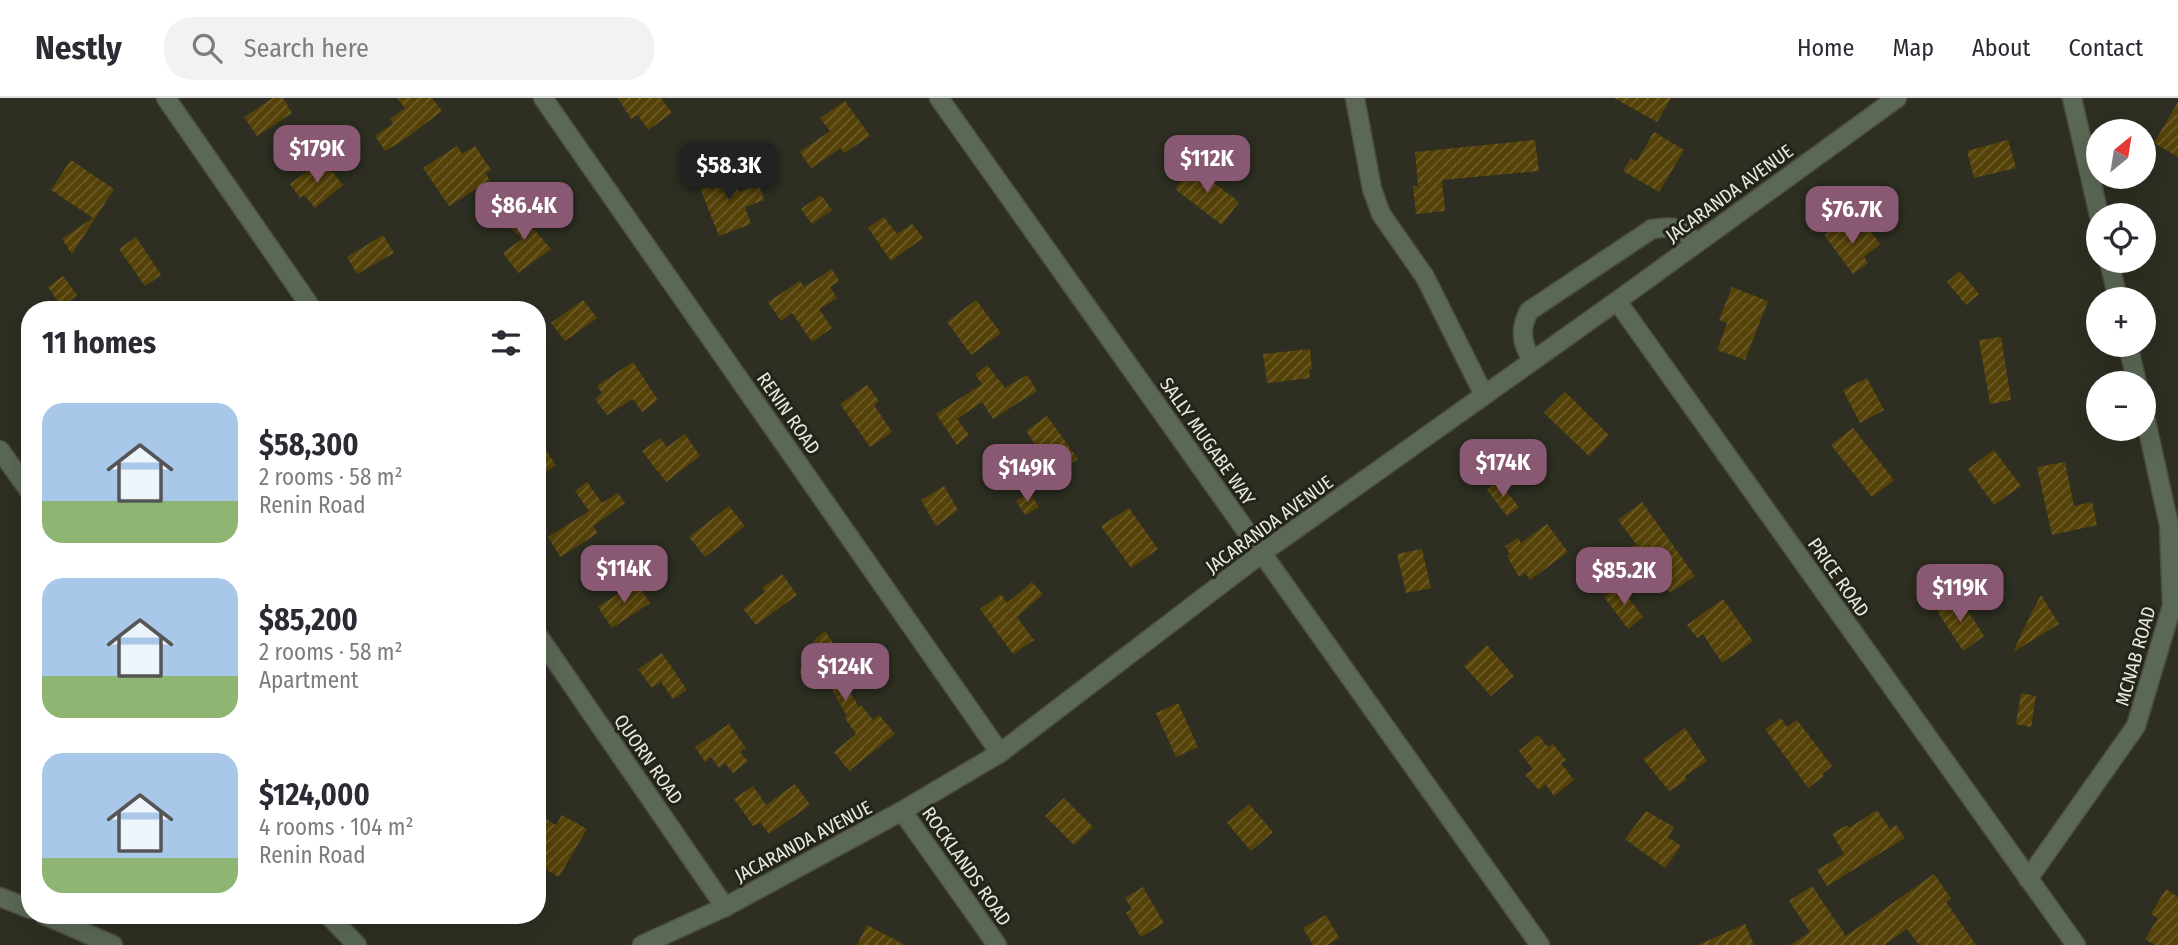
<!DOCTYPE html>
<meta charset="utf-8">
<style>
:root{--surface:#fff;--page:#f2f2f3;--text:#2b2b33;--muted:#7c7c81;--line:#e1e1e2;--accent:#895873}
body{margin:0;font-family:"Fira Sans Condensed",sans-serif;background:var(--page);color:var(--text);height:100vh;display:flex;flex-direction:column;font-size:26px;white-space:nowrap}
*{box-sizing:border-box;margin:0}
p{font-size:23px;color:var(--muted)}
.icon{flex:none;width:38px;height:38px;fill:none;stroke:currentColor;stroke-width:2;stroke-linecap:round;stroke-linejoin:round}
.map{position:relative;flex:1;overflow:hidden}
.details{position:absolute;left:21px;top:203px;width:525px;height:623px;display:flex;flex-direction:column;background:var(--surface);border-radius:28px;box-shadow:0 7px 28px #0002}
.details>*{flex:none}
.needle{width:46px;rotate:30deg}
.buttons{position:absolute;left:2086px;top:21px;display:grid;gap:14px}
.buttons a{display:grid;place-items:center;width:70px;height:70px;border-radius:50%;background:var(--surface);box-shadow:0 7px 28px #0002;font-size:35px}
.price{position:absolute;translate:-50% -60px;padding:0 16px;border-radius:14px;background:var(--accent);color:#fff;font-size:23px;line-height:46px;filter:drop-shadow(0 2px 4px #0008)}
.price::after{content:'';position:absolute;left:50%;top:42px;width:21px;height:16px;margin-left:-10px;background:inherit;clip-path:polygon(0 0,100% 0,50% 100%)}
.price.on{background:#222;color:#fff}
ul{padding:0;list-style:none}
li{display:flex;align-items:center;gap:21px;height:175px;padding:0 21px}
li span{display:grid;place-items:center;flex:none;width:196px;height:140px;border-radius:21px;color:#555}
li>.icon{margin-inline-start:auto}
span .icon{width:84px;height:84px;fill:#fffc;stroke-width:1}
li b{font-size:30px}
h2{display:flex;justify-content:space-between;align-items:center;height:84px;padding:0 21px;font-size:30px}
header{display:flex;align-items:center;gap:42px;box-sizing:border-box;height:98px;padding:0 35px;background:var(--surface);border-bottom:2px solid var(--line)}
header strong{font-size:33px}
nav{display:flex;gap:38px;margin-inline-start:auto;font-size:24px}
.search{width:490px;height:63px;background:var(--page);display:flex;align-items:center;gap:18px;box-sizing:border-box;padding:0 24px;border-radius:28px;color:var(--muted);font-size:26px}
.map>svg:first-child{display:block}
.building{fill:url(#building-hatch)}
.lines{fill:none;stroke-linecap:round;stroke-linejoin:round}
.minor-casing{stroke:#4c4d41;stroke-width:21}
.minor{stroke:#5b6855;stroke-width:18}
.labels{text-anchor:middle;stroke-width:6;stroke-linejoin:round;paint-order:stroke}
.street-label{font-size:19px;fill:#e8e9e1;stroke:#242519}
</style>
<header>
<strong>Nestly</strong>
<div class="search"><svg class="icon" aria-label="search" viewBox="0 0 24 24"><circle cx="10" cy="10" r="6"/><path d="M15 15l6 6"/></svg>Search here</div>
<nav><a>Home</a><a>Map</a><a>About</a><a>Contact</a></nav>
</header>
<div class="map">
<svg width="2178" height="847" viewBox="0 0 2178 847">
<defs>
<pattern id="building-hatch" width="6" height="6" patternUnits="userSpaceOnUse" patternTransform="scale(1.75)"><rect width="6" height="6" fill="#554208"/><path d="M-1 1l2-2M0 6l6-6M5 7l2-2" fill="none" stroke="#6d5d2c"/></pattern>
</defs>
<rect width="100%" height="100%" fill="#2e2f22"/>
<g class="building">
<path d="M 273,0 L 283,0 L 292,15 L 257,38 L 244,19 Z"/>
<path d="M 397,0 L 432,0 L 442,13 L 405,41 L 385,53 L 375,38 L 393,26 L 390,21 L 405,10 Z"/>
<path d="M 618,0 L 661,0 L 672,15 L 648,32 L 638,17 L 631,21 Z"/>
<path d="M 1614,0 L 1671,0 L 1657,24 Z"/>
<path d="M 845,3 L 870,38 L 844,55 L 841,50 L 811,70 L 800,54 L 830,33 L 820,20 Z"/>
<path d="M 2178,4 L 2178,59 L 2154,45 Z"/>
<path d="M 1654,34 L 1684,52 L 1659,94 L 1623,73 L 1631,60 L 1637,63 Z"/>
<path d="M 1535,42 L 1539,73 L 1442,82 L 1445,113 L 1416,116 L 1413,88 L 1418,88 L 1415,54 Z"/>
<path d="M 2008,42 L 2016,70 L 1974,80 L 1967,53 Z"/>
<path d="M 457,48 L 462,56 L 475,48 L 491,72 L 485,75 L 490,82 L 449,108 L 423,70 Z"/>
<path d="M 71,62 L 114,91 L 72,156 L 62,141 L 93,120 L 51,92 Z"/>
<path d="M 326,66 L 343,87 L 315,110 L 304,97 L 300,100 L 290,86 L 312,70 L 316,75 Z"/>
<path d="M 1192,68 L 1239,104 L 1222,127 L 1175,91 Z"/>
<path d="M 731,73 L 739,94 L 759,87 L 764,102 L 745,109 L 751,126 L 719,138 L 698,85 Z"/>
<path d="M 821,97 L 832,112 L 812,126 L 801,111 Z"/>
<path d="M 515,109 L 551,151 L 518,175 L 503,155 L 522,141 L 502,121 Z"/>
<path d="M 884,119 L 897,136 L 912,126 L 923,140 L 891,163 L 868,130 Z"/>
<path d="M 1841,124 L 1854,141 L 1868,130 L 1880,146 L 1864,159 L 1868,165 L 1853,176 L 1824,137 Z"/>
<path d="M 383,137 L 394,155 L 357,176 L 347,159 Z"/>
<path d="M 136,139 L 161,177 L 145,188 L 119,151 Z"/>
<path d="M 832,171 L 839,183 L 830,189 L 837,200 L 819,211 L 832,230 L 812,244 L 792,215 L 781,223 L 768,204 L 800,183 L 804,189 Z"/>
<path d="M 1960,173 L 1979,196 L 1966,207 L 1947,184 Z"/>
<path d="M 63,178 L 77,197 L 62,209 L 48,189 Z"/>
<path d="M 1732,189 L 1768,203 L 1745,262 L 1717,252 L 1727,225 L 1719,222 Z"/>
<path d="M 583,202 L 597,220 L 565,243 L 551,225 Z"/>
<path d="M 976,202 L 1001,235 L 971,257 L 947,224 Z"/>
<path d="M 2001,239 L 2011,302 L 1990,306 L 1979,242 Z"/>
<path d="M 1310,251 L 1312,271 L 1309,272 L 1310,280 L 1267,285 L 1263,256 Z"/>
<path d="M 633,264 L 658,302 L 642,314 L 633,301 L 607,317 L 595,301 L 602,295 L 597,288 Z"/>
<path d="M 987,267 L 1005,290 L 1027,277 L 1037,293 L 993,321 L 982,304 L 957,321 L 969,337 L 957,347 L 936,316 L 982,286 L 975,277 Z"/>
<path d="M 1867,280 L 1884,312 L 1860,325 L 1843,292 Z"/>
<path d="M 867,287 L 879,303 L 874,307 L 892,334 L 870,349 L 840,306 Z"/>
<path d="M 1565,294 L 1609,337 L 1589,358 L 1544,315 Z"/>
<path d="M 1047,318 L 1078,361 L 1056,376 L 1026,333 Z"/>
<path d="M 1853,330 L 1894,382 L 1872,399 L 1831,347 Z"/>
<path d="M 685,336 L 700,358 L 666,384 L 642,353 L 660,340 L 667,349 Z"/>
<path d="M 537,340 L 556,367 L 537,380 Z"/>
<path d="M 1994,352 L 2021,388 L 1994,407 L 1968,371 Z"/>
<path d="M 2065,364 L 2074,408 L 2092,404 L 2097,427 L 2052,437 L 2037,369 Z"/>
<path d="M 1498,383 L 1519,409 L 1507,418 L 1487,392 Z"/>
<path d="M 587,384 L 602,405 L 618,395 L 625,405 L 593,428 L 598,435 L 560,459 L 548,439 L 589,413 L 575,393 Z"/>
<path d="M 944,388 L 958,412 L 936,428 L 921,402 Z"/>
<path d="M 1029,394 L 1039,409 L 1025,417 L 1016,403 Z"/>
<path d="M 1642,404 L 1695,478 L 1670,495 L 1648,464 L 1639,471 L 1626,453 L 1636,446 L 1618,422 Z"/>
<path d="M 729,408 L 745,428 L 705,459 L 689,439 Z"/>
<path d="M 1129,410 L 1158,451 L 1131,470 L 1101,428 Z"/>
<path d="M 1547,426 L 1568,454 L 1530,482 L 1525,475 L 1519,479 L 1507,458 L 1510,456 L 1505,448 L 1518,440 L 1521,445 Z"/>
<path d="M 1422,451 L 1431,490 L 1406,495 L 1397,456 Z"/>
<path d="M 782,476 L 797,497 L 756,527 L 743,511 L 765,494 L 762,490 Z"/>
<path d="M 636,484 L 650,505 L 612,530 L 598,509 Z"/>
<path d="M 1032,484 L 1043,496 L 1017,519 L 1034,542 L 1013,556 L 980,511 L 1001,496 L 1007,505 Z"/>
<path d="M 1619,487 L 1643,519 L 1628,531 L 1604,499 Z"/>
<path d="M 2041,497 L 2059,526 L 2013,554 L 2032,514 Z"/>
<path d="M 1958,498 L 1984,538 L 1963,553 L 1937,513 Z"/>
<path d="M 1723,501 L 1753,543 L 1722,565 L 1703,536 L 1697,540 L 1687,527 Z"/>
<path d="M 825,533 L 848,567 L 838,573 L 859,609 L 862,608 L 873,622 L 879,617 L 895,636 L 849,673 L 834,654 L 856,636 L 845,620 L 847,618 L 826,581 L 811,591 L 799,573 L 812,564 L 807,555 L 817,548 L 813,543 Z"/>
<path d="M 1487,547 L 1514,578 L 1491,598 L 1464,568 Z"/>
<path d="M 662,555 L 687,592 L 673,601 L 661,584 L 652,590 L 638,571 Z"/>
<path d="M 2021,595 L 2036,598 L 2031,629 L 2016,626 Z"/>
<path d="M 1178,605 L 1198,649 L 1176,659 L 1156,615 Z"/>
<path d="M 1781,620 L 1787,629 L 1797,622 L 1832,668 L 1822,676 L 1824,678 L 1808,690 L 1765,631 Z"/>
<path d="M 729,626 L 746,650 L 740,654 L 748,663 L 733,675 L 725,665 L 719,670 L 711,659 L 705,664 L 695,649 Z"/>
<path d="M 1685,630 L 1707,663 L 1685,678 L 1687,682 L 1669,693 L 1643,661 Z"/>
<path d="M 1538,637 L 1548,649 L 1553,646 L 1566,662 L 1561,665 L 1574,682 L 1554,698 L 1545,686 L 1539,692 L 1525,677 L 1533,671 L 1519,653 Z"/>
<path d="M 795,686 L 810,707 L 769,736 L 760,724 L 753,728 L 734,701 L 753,688 L 766,707 Z"/>
<path d="M 1064,700 L 1093,729 L 1074,747 L 1045,718 Z"/>
<path d="M 1249,706 L 1273,734 L 1251,753 L 1227,725 Z"/>
<path d="M 1877,712 L 1890,731 L 1896,727 L 1905,740 L 1827,788 L 1817,772 L 1844,756 L 1832,736 L 1847,727 L 1849,730 Z"/>
<path d="M 1646,713 L 1674,729 L 1668,739 L 1681,748 L 1665,770 L 1625,741 Z"/>
<path d="M 537,716 L 556,727 L 562,717 L 587,731 L 559,779 L 537,766 Z"/>
<path d="M 1934,776 L 1951,800 L 1946,804 L 1976,847 L 1919,847 L 1907,831 L 1884,847 L 1790,847 L 1810,834 L 1789,803 L 1812,788 L 1846,838 Z"/>
<path d="M 1143,789 L 1164,825 L 1141,839 L 1126,815 L 1132,811 L 1125,800 Z"/>
<path d="M 2166,791 L 2178,799 L 2178,847 L 2155,847 L 2145,841 L 2158,820 L 2151,816 Z"/>
<path d="M 1326,817 L 1339,840 L 1328,847 L 1313,847 L 1303,830 Z"/>
<path d="M 1745,826 L 1754,847 L 1698,847 Z"/>
<path d="M 867,827 L 905,847 L 857,847 Z"/>
</g>
<g class="lines">
<g class="minor-casing">
<g id="minor">
<path d="M 166,0 L 313,212"/>
<path d="M 543,0 L 1000,655"/>
<path d="M 939,0 L 1540,847"/>
<path d="M 1355,0 L 1372,91 L 1381,116 L 1425,179 L 1484,297"/>
<path d="M 2072,0 L 2099,117"/>
<path d="M 2109,163 L 2118,201"/>
<path d="M 1617,203 L 2076,847"/>
<path d="M 2128,247 L 2137,285"/>
<path d="M 1532,263 C 1522,245 1519,232 1529,213 L 1652,131 C 1676,128 1679,128 1697,145"/>
<path d="M 0,352 L 30,394"/>
<path d="M 537,536 L 725,809"/>
<path d="M 902,713 L 997,847"/>
<path d="M 2028,781 L 2136,628 L 2172,508 L 2169,427 L 2144,314"/>
<path d="M 0,799 L 30,811"/>
<path d="M 44,817 L 113,847"/>
<path d="M 328,817 L 357,847"/>
<path d="M 642,847 L 725,809 L 902,713 L 1000,655 L 1262,455 L 1617,203 L 1897,0"/>
</g>
</g>
<use href="#minor" class="minor"/>
</g>
<g class="labels">
<g class="street-label">
<text transform="translate(1729 95) rotate(-36)" y="7">JACARANDA AVENUE</text>
<text transform="translate(789 315) rotate(55)" y="7">RENIN ROAD</text>
<text transform="translate(1208 343) rotate(55)" y="7">SALLY MUGABE WAY</text>
<text transform="translate(1269 426) rotate(-36)" y="7">JACARANDA AVENUE</text>
<text transform="translate(1839 479) rotate(55)" y="7">PRICE ROAD</text>
<text transform="translate(2135 558) rotate(-74)" y="7">MCNAB ROAD</text>
<text transform="translate(649 661) rotate(55)" y="7">QUORN ROAD</text>
<text transform="translate(803 743) rotate(-28)" y="7">JACARANDA AVENUE</text>
<text transform="translate(967 768) rotate(55)" y="7">ROCKLANDS ROAD</text>
</g>
</g>
</svg>
<div class="buttons">
<a><svg class="needle" viewBox="-14 -14 28 28"><path d="M0-13l5 13h-10z" fill="#e53935"/><path d="M0 13l5-13h-10z" fill="#7c7c81"/></svg></a>
<a><svg class="icon" aria-label="locate" viewBox="0 0 24 24"><circle cx="12" cy="12" r="6"/><path d="M12 2v4M12 18v4M2 12h4M18 12h4"/></svg></a>
<a>+</a>
<a>−</a>
</div>
<b class="price" style="left:317px;top:87px">$179K</b>
<b class="price" style="left:1207px;top:97px">$112K</b>
<b class="price on" style="left:729px;top:104px">$58.3K</b>
<b class="price" style="left:524px;top:144px">$86.4K</b>
<b class="price" style="left:1852px;top:148px">$76.7K</b>
<b class="price" style="left:1503px;top:401px">$174K</b>
<b class="price" style="left:1027px;top:406px">$149K</b>
<b class="price" style="left:624px;top:507px">$114K</b>
<b class="price" style="left:1624px;top:509px">$85.2K</b>
<b class="price" style="left:1960px;top:526px">$119K</b>
<b class="price" style="left:845px;top:605px">$124K</b>
<section class="details">
<h2>11 homes<svg class="icon" aria-label="filters" viewBox="0 0 24 24"><path d="M4 7h16M4 17h16"/><circle cx="9" cy="7" r="2"/><circle cx="15" cy="17" r="2"/></svg></h2>
<ul>
<li><span style="background:linear-gradient(#a9c7e8 70%,#8fb573 0)"><svg class="icon" aria-label="home" viewBox="0 0 24 24"><path d="M3 11l9-7 9 7M6 9v11h12V9"/></svg></span><div><b>$58,300</b><p>2 rooms · 58 m²</p><p>Renin Road</p></div></li>
<li><span style="background:linear-gradient(#a9c7e8 70%,#8fb573 0)"><svg class="icon" aria-label="home" viewBox="0 0 24 24"><path d="M3 11l9-7 9 7M6 9v11h12V9"/></svg></span><div><b>$85,200</b><p>2 rooms · 58 m²</p><p>Apartment</p></div></li>
<li><span style="background:linear-gradient(#a9c7e8 75%,#8fb573 0)"><svg class="icon" aria-label="home" viewBox="0 0 24 24"><path d="M3 11l9-7 9 7M6 9v11h12V9"/></svg></span><div><b>$124,000</b><p>4 rooms · 104 m²</p><p>Renin Road</p></div></li>
</ul>
</section>
</div>
